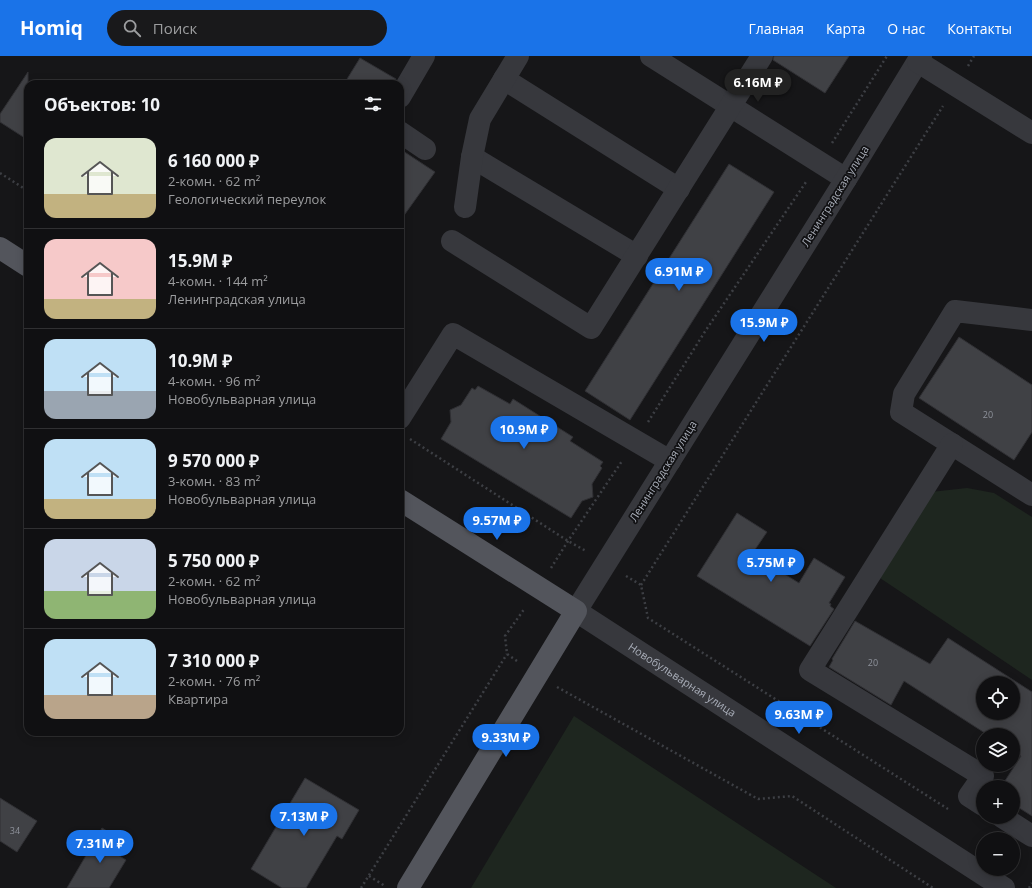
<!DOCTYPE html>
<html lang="ru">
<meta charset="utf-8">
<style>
:root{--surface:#101012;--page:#19191b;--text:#f1f3f6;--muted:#9c9d9f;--line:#303032;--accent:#1a73e8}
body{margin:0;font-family:"Open Sans",sans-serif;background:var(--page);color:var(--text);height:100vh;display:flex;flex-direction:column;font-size:15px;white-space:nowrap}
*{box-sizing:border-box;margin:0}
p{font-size:13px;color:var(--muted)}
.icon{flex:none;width:22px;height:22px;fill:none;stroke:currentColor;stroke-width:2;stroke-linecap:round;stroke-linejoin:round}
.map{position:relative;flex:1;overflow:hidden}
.details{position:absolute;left:24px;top:24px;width:380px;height:656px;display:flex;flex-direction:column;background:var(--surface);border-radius:12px;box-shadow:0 2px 10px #0003,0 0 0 1px var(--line)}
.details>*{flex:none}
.tools{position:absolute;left:976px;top:620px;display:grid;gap:8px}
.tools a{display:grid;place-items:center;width:44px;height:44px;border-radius:50%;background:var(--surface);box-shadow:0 2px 10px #0003,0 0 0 1px var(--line);font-size:20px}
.price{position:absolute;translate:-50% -34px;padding:0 9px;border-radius:14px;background:var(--accent);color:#fff;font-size:13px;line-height:26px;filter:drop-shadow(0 1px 2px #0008)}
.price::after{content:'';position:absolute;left:50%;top:24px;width:12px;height:9px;margin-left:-6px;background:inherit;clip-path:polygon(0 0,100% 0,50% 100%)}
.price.current{background:#222;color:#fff}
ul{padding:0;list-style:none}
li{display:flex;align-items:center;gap:12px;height:100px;padding:0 20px}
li+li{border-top:1px solid var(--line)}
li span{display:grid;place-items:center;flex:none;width:112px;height:80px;border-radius:12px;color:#555}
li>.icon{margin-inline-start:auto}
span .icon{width:48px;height:48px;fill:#fffc;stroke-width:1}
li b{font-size:17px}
h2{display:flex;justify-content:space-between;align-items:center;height:48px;padding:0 20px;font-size:17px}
header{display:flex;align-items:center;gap:24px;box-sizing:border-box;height:56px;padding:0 20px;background:var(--accent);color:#fff}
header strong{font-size:19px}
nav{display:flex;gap:22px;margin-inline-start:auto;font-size:14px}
.search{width:280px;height:36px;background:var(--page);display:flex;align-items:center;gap:10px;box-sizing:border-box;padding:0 14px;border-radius:22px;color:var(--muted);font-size:15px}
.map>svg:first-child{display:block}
.green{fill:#1e261f}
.building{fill:#404145;stroke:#303034;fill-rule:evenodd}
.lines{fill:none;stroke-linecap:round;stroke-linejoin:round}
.path{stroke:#3d3f44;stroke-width:2.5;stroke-dasharray:2 3;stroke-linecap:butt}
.minor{stroke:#37383d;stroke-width:22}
.major{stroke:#53555c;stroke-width:22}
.labels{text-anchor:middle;stroke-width:3.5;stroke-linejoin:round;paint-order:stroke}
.number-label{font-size:9px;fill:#8e929b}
.street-label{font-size:11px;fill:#a8adb8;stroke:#111113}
</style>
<header>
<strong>Homiq</strong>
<div class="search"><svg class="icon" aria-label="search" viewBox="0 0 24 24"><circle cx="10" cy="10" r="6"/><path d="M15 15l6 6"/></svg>Поиск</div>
<nav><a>Главная</a><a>Карта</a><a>О нас</a><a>Контакты</a></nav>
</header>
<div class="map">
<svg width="1032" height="832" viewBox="0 0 1032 832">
<rect width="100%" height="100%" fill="#161618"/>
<g class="green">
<path d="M 967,432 L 994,437 L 1032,461 L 1032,624 L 877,520 L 931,436 Z"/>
<path d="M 574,660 L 836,832 L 471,832 Z"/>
</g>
<g class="building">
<path d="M 774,0 L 849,0 L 825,37 L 773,4 Z"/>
<path d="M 360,2 L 396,23 L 393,28 L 344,28 Z"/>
<path d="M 28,16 L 28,84 L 0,66 L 0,58 Z"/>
<path d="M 400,93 L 435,116 L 400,165 Z"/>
<path d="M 729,108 L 774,136 L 630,364 L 585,335 Z"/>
<path d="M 959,281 L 1032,329 L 1032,376 L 1014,404 L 919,342 Z"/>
<path d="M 478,330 L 510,348 L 513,343 L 573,381 L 570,385 L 603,406 L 600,410 L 602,412 L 592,428 L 593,441 L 582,445 L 571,462 L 441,383 L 451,366 L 450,354 L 461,349 L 472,332 L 475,334 Z"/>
<path d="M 737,457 L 767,476 L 752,498 L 799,527 L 814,502 L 845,521 L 829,547 L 831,548 L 830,550 L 834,553 L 810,590 L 697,520 Z"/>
<path d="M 855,565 L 930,608 L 948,582 L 1032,636 L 1032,760 L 1013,748 L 1013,731 L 1001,731 L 1021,700 L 1013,695 L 1013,679 L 988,679 L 904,625 L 891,649 L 829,611 L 833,604 L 832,603 ZM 983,627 L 1013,627 L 1013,657 L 983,657 Z"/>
<path d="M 305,722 L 359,754 L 342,783 L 337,780 L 306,832 L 282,832 L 251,813 Z"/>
<path d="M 0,742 L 37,765 L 17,796 L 0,785 Z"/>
<path d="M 102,772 L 122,784 L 115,797 L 126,804 L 109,832 L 67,832 Z"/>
</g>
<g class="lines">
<g class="path">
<path d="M 968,10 L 974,0"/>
<path d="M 832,87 L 887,0"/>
<path d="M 0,117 L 28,135"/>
<path d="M 648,366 L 706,274 L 806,126"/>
<path d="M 410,383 L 568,485 L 586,495"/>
<path d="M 551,512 L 568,485 L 622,405"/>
<path d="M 626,520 L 641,529 L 648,562 L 948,753"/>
<path d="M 641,529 L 943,50"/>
<path d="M 517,605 L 507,598 L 505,580 L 525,552"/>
<path d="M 557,631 L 758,743 L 792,740 L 933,832"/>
<path d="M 369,820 L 385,830"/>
<path d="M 361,832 L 507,598"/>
<path d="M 1029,832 L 1032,827"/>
</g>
<g class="minor">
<path d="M 651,0 L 846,123"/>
<path id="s1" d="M 921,0 L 846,123 L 576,555 L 1004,832"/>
<path d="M 918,6 L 1032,77"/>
<path d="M 504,23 L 679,133"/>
<path d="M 400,41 L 424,0"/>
<path d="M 400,76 L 425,93"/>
<path d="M 472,101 L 637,200"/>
<path d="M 465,151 L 472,101 L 480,63 L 518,0"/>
<path d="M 452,185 L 591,272 L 762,0"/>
<path d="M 1032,264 L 955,255 L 904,338 L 901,356 L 1032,439"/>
<path d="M 400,362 L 453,278 L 670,405"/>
<path d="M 952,388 L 810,614 L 983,720 L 969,740 L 983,749"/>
<path d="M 1002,761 L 1032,780"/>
</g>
<g class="major">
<path d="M 0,192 L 28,210"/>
<path d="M 400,444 L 576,555 L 408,832"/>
</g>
</g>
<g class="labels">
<g class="number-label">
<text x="988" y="362">20</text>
<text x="873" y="610">20</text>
<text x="15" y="778">34</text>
</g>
<g class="street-label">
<text transform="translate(835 140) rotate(-58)" y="4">Ленинградская улица</text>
<text transform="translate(663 415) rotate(-58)" y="4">Ленинградская улица</text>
<text dy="4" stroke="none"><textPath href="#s1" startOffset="780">Новобульварная улица</textPath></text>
</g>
</g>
</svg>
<div class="tools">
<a><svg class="icon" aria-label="locate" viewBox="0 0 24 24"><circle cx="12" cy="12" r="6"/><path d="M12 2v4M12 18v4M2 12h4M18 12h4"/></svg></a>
<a><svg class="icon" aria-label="layers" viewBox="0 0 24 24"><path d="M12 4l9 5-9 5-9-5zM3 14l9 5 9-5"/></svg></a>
<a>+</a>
<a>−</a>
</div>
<b class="price current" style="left:758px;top:47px">6.16M ₽</b>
<b class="price" style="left:679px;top:236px">6.91M ₽</b>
<b class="price" style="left:764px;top:287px">15.9M ₽</b>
<b class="price" style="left:524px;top:394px">10.9M ₽</b>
<b class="price" style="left:497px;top:485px">9.57M ₽</b>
<b class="price" style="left:771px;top:527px">5.75M ₽</b>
<b class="price" style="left:799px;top:679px">9.63M ₽</b>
<b class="price" style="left:506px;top:702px">9.33M ₽</b>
<b class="price" style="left:304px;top:781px">7.13M ₽</b>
<b class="price" style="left:100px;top:808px">7.31M ₽</b>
<section class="details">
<h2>Объектов: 10<svg class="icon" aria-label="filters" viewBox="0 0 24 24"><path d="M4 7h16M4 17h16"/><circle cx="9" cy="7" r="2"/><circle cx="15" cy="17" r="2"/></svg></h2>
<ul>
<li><span style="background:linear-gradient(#dfe7d0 70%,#c2b280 0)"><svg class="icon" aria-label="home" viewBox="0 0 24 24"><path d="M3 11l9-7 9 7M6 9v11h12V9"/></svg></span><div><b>6 160 000 ₽</b><p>2-комн. · 62 m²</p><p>Геологический переулок</p></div></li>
<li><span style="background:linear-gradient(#f6c9c9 75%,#c2b280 0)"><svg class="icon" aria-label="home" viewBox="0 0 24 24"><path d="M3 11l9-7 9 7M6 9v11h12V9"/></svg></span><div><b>15.9M ₽</b><p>4-комн. · 144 m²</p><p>Ленинградская улица</p></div></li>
<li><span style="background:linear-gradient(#bfe0f5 65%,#9aa5b1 0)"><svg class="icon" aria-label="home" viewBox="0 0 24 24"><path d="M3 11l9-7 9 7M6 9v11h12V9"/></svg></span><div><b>10.9M ₽</b><p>4-комн. · 96 m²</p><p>Новобульварная улица</p></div></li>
<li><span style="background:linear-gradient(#bfe0f5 75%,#c2b280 0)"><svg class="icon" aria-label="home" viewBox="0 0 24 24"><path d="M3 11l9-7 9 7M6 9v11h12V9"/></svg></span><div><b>9 570 000 ₽</b><p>3-комн. · 83 m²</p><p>Новобульварная улица</p></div></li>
<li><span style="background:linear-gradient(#c9d6e8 65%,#8fb573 0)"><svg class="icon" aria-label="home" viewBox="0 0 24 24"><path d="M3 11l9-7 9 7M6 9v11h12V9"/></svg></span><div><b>5 750 000 ₽</b><p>2-комн. · 62 m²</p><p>Новобульварная улица</p></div></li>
<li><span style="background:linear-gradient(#bfe0f5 70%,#b9a48a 0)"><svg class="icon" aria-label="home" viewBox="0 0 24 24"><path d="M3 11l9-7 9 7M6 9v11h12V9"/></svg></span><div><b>7 310 000 ₽</b><p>2-комн. · 76 m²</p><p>Квартира</p></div></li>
</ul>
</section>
</div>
